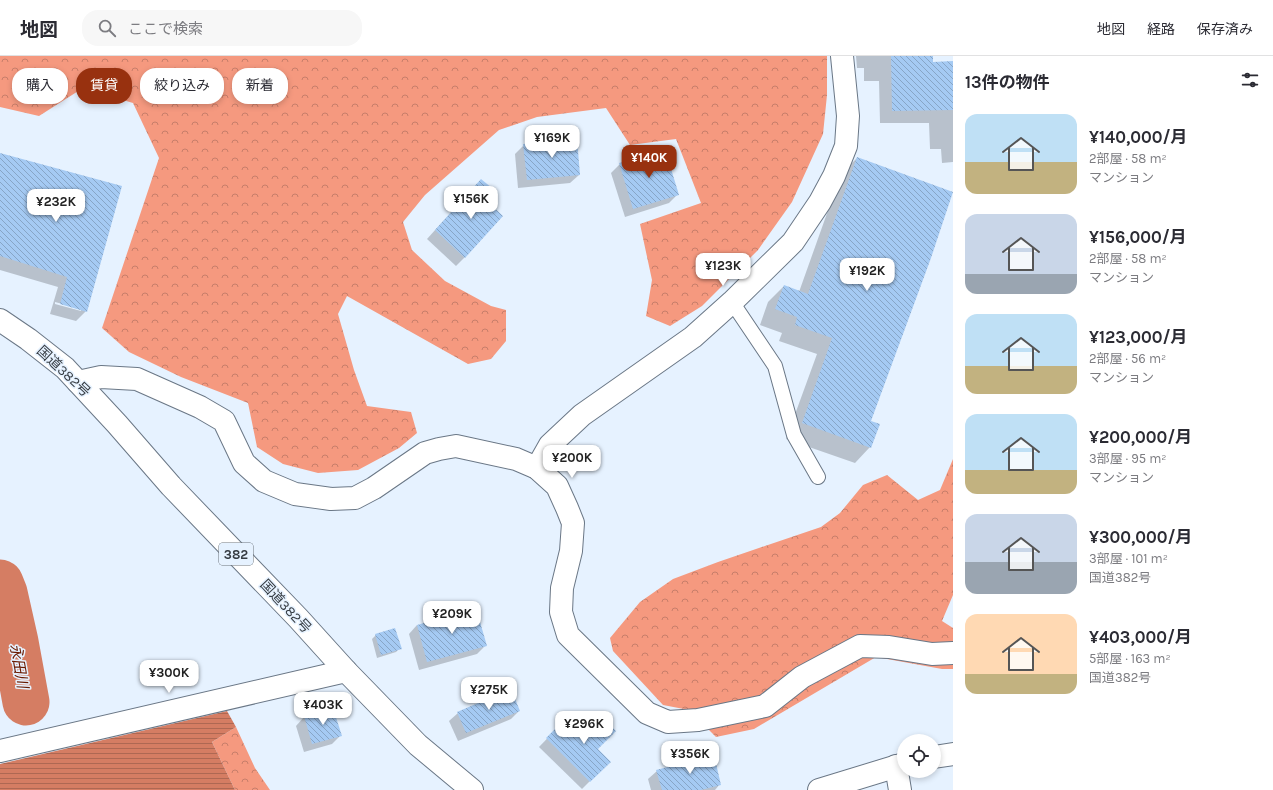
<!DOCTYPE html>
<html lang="ja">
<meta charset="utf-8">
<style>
:root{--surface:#fff;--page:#f7f7f7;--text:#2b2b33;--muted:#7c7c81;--line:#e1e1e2;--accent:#98310f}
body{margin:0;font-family:Karla,"Noto Sans JP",sans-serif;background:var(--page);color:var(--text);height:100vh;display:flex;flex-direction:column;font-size:15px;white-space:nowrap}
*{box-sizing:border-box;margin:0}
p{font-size:13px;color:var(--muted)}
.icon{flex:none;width:22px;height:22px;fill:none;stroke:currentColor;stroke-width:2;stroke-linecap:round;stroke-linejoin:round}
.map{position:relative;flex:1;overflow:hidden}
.side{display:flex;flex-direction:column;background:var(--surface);width:320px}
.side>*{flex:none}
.banner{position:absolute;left:12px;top:12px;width:380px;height:36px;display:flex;gap:8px}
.tools{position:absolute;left:897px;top:678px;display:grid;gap:8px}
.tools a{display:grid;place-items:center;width:44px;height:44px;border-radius:50%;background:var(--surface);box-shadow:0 2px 6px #0003;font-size:20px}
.price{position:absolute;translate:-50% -34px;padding:0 9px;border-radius:8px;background:#fff;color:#222;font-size:13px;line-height:26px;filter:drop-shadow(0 1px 2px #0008)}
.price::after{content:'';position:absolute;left:50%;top:24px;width:12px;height:9px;margin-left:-6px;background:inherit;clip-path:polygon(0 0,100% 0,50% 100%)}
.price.active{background:var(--accent);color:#fff}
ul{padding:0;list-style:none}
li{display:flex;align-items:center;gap:12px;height:100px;padding:0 12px}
li span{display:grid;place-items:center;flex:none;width:112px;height:80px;border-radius:12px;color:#555}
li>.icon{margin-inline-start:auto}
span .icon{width:48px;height:48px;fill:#fffc;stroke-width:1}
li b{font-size:17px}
h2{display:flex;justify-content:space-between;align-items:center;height:48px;padding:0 12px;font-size:17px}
.tag{padding:0 14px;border-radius:16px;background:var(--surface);box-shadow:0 2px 6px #0003;font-size:14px;line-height:36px}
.tag.active{background:var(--accent);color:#fff}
header{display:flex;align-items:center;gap:24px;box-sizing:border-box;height:56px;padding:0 20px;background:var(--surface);border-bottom:1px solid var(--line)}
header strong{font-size:19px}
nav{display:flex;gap:22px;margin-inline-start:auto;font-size:14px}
.search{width:280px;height:36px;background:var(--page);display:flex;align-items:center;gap:10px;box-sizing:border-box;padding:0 14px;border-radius:16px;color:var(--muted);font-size:15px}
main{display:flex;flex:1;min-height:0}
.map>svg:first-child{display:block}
.forest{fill:url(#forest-crowns)}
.water{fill:url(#water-rules)}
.shadow{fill:#0003;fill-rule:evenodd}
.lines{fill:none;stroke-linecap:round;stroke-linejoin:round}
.river{stroke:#d57d63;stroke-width:47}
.building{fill:url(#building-back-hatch)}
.service-casing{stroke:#6a7786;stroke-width:16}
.minor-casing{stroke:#6a7786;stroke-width:24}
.tertiary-casing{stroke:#6a7786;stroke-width:24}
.trunk-casing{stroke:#6a7786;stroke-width:24}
.service{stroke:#fff;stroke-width:14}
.minor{stroke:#fff;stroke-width:22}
.tertiary{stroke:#fff;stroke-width:22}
.trunk{stroke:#fff;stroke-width:22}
.labels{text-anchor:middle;stroke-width:3;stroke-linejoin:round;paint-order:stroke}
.shield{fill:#e6f2ff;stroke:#6b737b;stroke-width:1}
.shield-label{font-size:13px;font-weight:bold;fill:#363c43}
.street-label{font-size:14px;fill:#363c43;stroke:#e6f2ff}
.water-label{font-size:15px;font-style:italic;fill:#6a1a00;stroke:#e6f2ff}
</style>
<header>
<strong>地図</strong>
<div class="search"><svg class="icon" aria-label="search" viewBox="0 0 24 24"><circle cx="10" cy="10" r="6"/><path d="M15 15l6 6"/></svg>ここで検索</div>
<nav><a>地図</a><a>経路</a><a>保存済み</a></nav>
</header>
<main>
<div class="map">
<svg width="953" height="734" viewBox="0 0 953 734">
<defs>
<pattern id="forest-crowns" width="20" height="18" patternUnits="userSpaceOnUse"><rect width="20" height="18" fill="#f5997f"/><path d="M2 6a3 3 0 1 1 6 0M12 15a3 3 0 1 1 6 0" fill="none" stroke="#c77e6a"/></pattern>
<pattern id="water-rules" width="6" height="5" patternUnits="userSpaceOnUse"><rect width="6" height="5" fill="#d57d63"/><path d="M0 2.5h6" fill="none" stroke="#ae6853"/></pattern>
<pattern id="building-back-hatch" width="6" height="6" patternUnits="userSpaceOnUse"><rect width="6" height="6" fill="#a5caf3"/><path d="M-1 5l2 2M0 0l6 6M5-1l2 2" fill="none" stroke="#87a5c6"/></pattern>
</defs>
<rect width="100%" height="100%" fill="#e6f2ff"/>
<g class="forest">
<path d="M 0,0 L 827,0 L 827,39 L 823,78 L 792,146 L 758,194 L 702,250 L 670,270 L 646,260 L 652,224 L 640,168 L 701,147 L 676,83 L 630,89 L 606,52 L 537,61 L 499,74 L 425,139 L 403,166 L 412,194 L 445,225 L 491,250 L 506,254 L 506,285 L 491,303 L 468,308 L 347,240 L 338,258 L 354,314 L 367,350 L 411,356 L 417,377 L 399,392 L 358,414 L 318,417 L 283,408 L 257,391 L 248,347 L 181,321 L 129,296 L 102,272 L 159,102 L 133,47 L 83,32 L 39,60 L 0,51 Z"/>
<path d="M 953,403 L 953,539 L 942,565 L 953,572 L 953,613 L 942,613 L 876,601 L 754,673 L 716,681 L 689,654 L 663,649 L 613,595 L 610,582 L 640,546 L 673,523 L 718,506 L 821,471 L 840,457 L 863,429 L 887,419 L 918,444 L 940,434 Z"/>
<path d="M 236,671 L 255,712 L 270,734 L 235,734 L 212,686 Z"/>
</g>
<path class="water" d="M 227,655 L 236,671 L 212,686 L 235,734 L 0,734 L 0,708 Z"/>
<g class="shadow">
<path d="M 856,0 L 932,0 L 932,7 L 953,6 L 953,106 L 942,107 L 941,93 L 930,93 L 929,67 L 880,67 L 879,25 L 864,25 L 864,12 L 857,12 Z"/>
<path d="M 524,89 L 579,119 L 570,127 L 518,132 L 515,98 Z"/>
<path d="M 0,98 L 86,255 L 76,265 L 50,258 L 58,231 L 0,214 ZM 55,246 L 81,253 L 81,255 L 55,248 Z"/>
<path d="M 857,102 L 870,391 L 855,407 L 786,383 L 817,298 L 779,285 L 782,277 L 760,269 L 768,246 L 784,230 L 799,236 L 841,118 Z"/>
<path d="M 620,108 L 678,138 L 669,147 L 625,161 L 611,117 Z"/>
<path d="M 473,132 L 487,148 L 465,201 L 456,210 L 427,183 Z"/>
<path d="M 417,569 L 486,589 L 477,598 L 419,614 L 409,578 Z"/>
<path d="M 376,579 L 400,592 L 396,596 L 377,602 L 372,583 Z"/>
<path d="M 519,655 L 511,663 L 458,685 L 449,665 L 458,657 Z"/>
<path d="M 304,661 L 340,680 L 332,688 L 304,696 L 296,670 Z"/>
<path d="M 566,663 L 609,706 L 582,733 L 539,691 Z"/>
<path d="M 657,715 L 720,728 L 715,734 L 651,734 L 648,723 Z"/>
</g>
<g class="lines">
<path class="river" d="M 0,527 L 4,537 L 15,586 L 26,646"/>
</g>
<g class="building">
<path d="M 891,0 L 933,0 L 933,6 L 953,5 L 953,54 L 892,55 Z"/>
<path d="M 577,83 L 580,119 L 527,124 L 523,88 Z"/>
<path d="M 665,93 L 679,139 L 633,153 L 619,107 Z"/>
<path d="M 0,97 L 122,130 L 87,256 L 60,248 L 67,221 L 0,200 Z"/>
<path d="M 857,101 L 953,136 L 931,202 L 871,365 L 880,368 L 871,392 L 802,367 L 832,282 L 795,269 L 797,261 L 775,253 L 784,229 L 808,238 Z"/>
<path d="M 481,123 L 498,137 L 489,147 L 503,160 L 465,202 L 435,174 Z"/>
<path d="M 476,552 L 487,590 L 427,606 L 417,569 Z"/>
<path d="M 395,572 L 402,593 L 381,599 L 375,578 Z"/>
<path d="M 511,633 L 520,655 L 466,677 L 457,656 Z"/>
<path d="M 333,652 L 342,680 L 312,688 L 304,660 Z"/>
<path d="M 597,656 L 616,675 L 598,693 L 611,706 L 590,726 L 546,682 L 566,662 L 579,674 Z"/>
<path d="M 714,699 L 721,729 L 701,734 L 662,734 L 656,714 Z"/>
</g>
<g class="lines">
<g class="service-casing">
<path id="service" d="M 732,246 L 775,310 L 794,379 L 818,421"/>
</g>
<g class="minor-casing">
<g id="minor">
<path d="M 78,326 L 101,321 L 137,323 L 200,351 L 224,365 L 244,407 L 264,425 L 295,438 L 331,443 L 355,442 L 374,432 L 425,397 L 439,393 L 456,390 L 516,403 L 537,412 L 557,430 L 567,452 L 573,467 L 571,495 L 562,532 L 561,556 L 568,579 L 647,657 L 668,666 L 698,664 L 765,650 L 802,621 L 860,590 L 889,591 L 932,598 L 953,597"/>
<path d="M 537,412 L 550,389 L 582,359 L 693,281 L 732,246 L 793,186 L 820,146 L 834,120 L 846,90 L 848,60 L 842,0"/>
<path d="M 0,695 L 346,615"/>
</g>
</g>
<g class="tertiary-casing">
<path id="tertiary" d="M 896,710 L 900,734"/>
</g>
<g class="trunk-casing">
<g id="trunk">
<path d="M 0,264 L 28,283 L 65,312 L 117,368 L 171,430 L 298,562 L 346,615 L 418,689 L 472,734"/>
<path d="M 934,701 L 953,698"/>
<path d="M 819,734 L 904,708"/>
</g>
</g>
<use href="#service" class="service"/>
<use href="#minor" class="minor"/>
<use href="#tertiary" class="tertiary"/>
<use href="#trunk" class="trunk"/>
</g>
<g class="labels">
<rect class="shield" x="219" y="487" width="34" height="22" rx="3"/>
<g class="shield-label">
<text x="236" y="503">382</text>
</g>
<g class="street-label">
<text transform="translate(64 315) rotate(43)" y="5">国道382号</text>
<text transform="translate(286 550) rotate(47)" y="5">国道382号</text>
</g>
<g class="water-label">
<text transform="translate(19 610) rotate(80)" y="5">永田川</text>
</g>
</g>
</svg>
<div class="tools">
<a><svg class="icon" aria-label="locate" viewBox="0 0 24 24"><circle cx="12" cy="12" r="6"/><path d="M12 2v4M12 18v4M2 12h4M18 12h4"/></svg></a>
</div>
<b class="price" style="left:552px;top:103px">¥169K</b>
<b class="price active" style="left:649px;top:123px">¥140K</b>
<b class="price" style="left:471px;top:164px">¥156K</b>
<b class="price" style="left:56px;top:167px">¥232K</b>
<b class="price" style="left:723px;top:231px">¥123K</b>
<b class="price" style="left:867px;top:236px">¥192K</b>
<b class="price" style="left:572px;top:423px">¥200K</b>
<b class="price" style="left:452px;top:579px">¥209K</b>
<b class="price" style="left:169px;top:638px">¥300K</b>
<b class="price" style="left:489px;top:655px">¥275K</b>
<b class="price" style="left:323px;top:670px">¥403K</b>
<b class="price" style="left:584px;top:689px">¥296K</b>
<b class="price" style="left:690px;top:719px">¥356K</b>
<div class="banner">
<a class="tag">購入</a>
<a class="tag active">賃貸</a>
<a class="tag">絞り込み</a>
<a class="tag">新着</a>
</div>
</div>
<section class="side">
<h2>13件の物件<svg class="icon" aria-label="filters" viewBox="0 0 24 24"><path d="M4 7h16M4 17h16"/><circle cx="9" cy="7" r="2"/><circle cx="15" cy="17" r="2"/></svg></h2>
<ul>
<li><span style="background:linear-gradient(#bfe0f5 60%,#c2b280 0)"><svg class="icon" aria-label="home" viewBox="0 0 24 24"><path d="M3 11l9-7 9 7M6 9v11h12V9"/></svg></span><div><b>¥140,000/月</b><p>2部屋 · 58 m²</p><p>マンション</p></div></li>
<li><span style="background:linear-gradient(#c9d6e8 75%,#9aa5b1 0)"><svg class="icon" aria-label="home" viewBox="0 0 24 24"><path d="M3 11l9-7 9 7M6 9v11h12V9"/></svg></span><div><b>¥156,000/月</b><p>2部屋 · 58 m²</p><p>マンション</p></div></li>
<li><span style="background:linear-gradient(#bfe0f5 65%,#c2b280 0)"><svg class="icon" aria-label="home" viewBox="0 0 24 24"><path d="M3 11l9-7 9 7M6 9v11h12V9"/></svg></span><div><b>¥123,000/月</b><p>2部屋 · 56 m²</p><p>マンション</p></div></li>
<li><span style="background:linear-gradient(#bfe0f5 70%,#c2b280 0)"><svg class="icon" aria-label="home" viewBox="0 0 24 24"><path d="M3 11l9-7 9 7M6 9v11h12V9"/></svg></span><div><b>¥200,000/月</b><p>3部屋 · 95 m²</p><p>マンション</p></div></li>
<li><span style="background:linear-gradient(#c9d6e8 60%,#9aa5b1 0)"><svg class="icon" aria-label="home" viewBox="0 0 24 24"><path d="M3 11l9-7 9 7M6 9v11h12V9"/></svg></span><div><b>¥300,000/月</b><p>3部屋 · 101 m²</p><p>国道382号</p></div></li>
<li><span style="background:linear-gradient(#ffd9b3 75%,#c2b280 0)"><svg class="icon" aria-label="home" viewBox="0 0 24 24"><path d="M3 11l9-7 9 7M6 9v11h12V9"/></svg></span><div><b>¥403,000/月</b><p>5部屋 · 163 m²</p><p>国道382号</p></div></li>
</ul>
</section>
</main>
